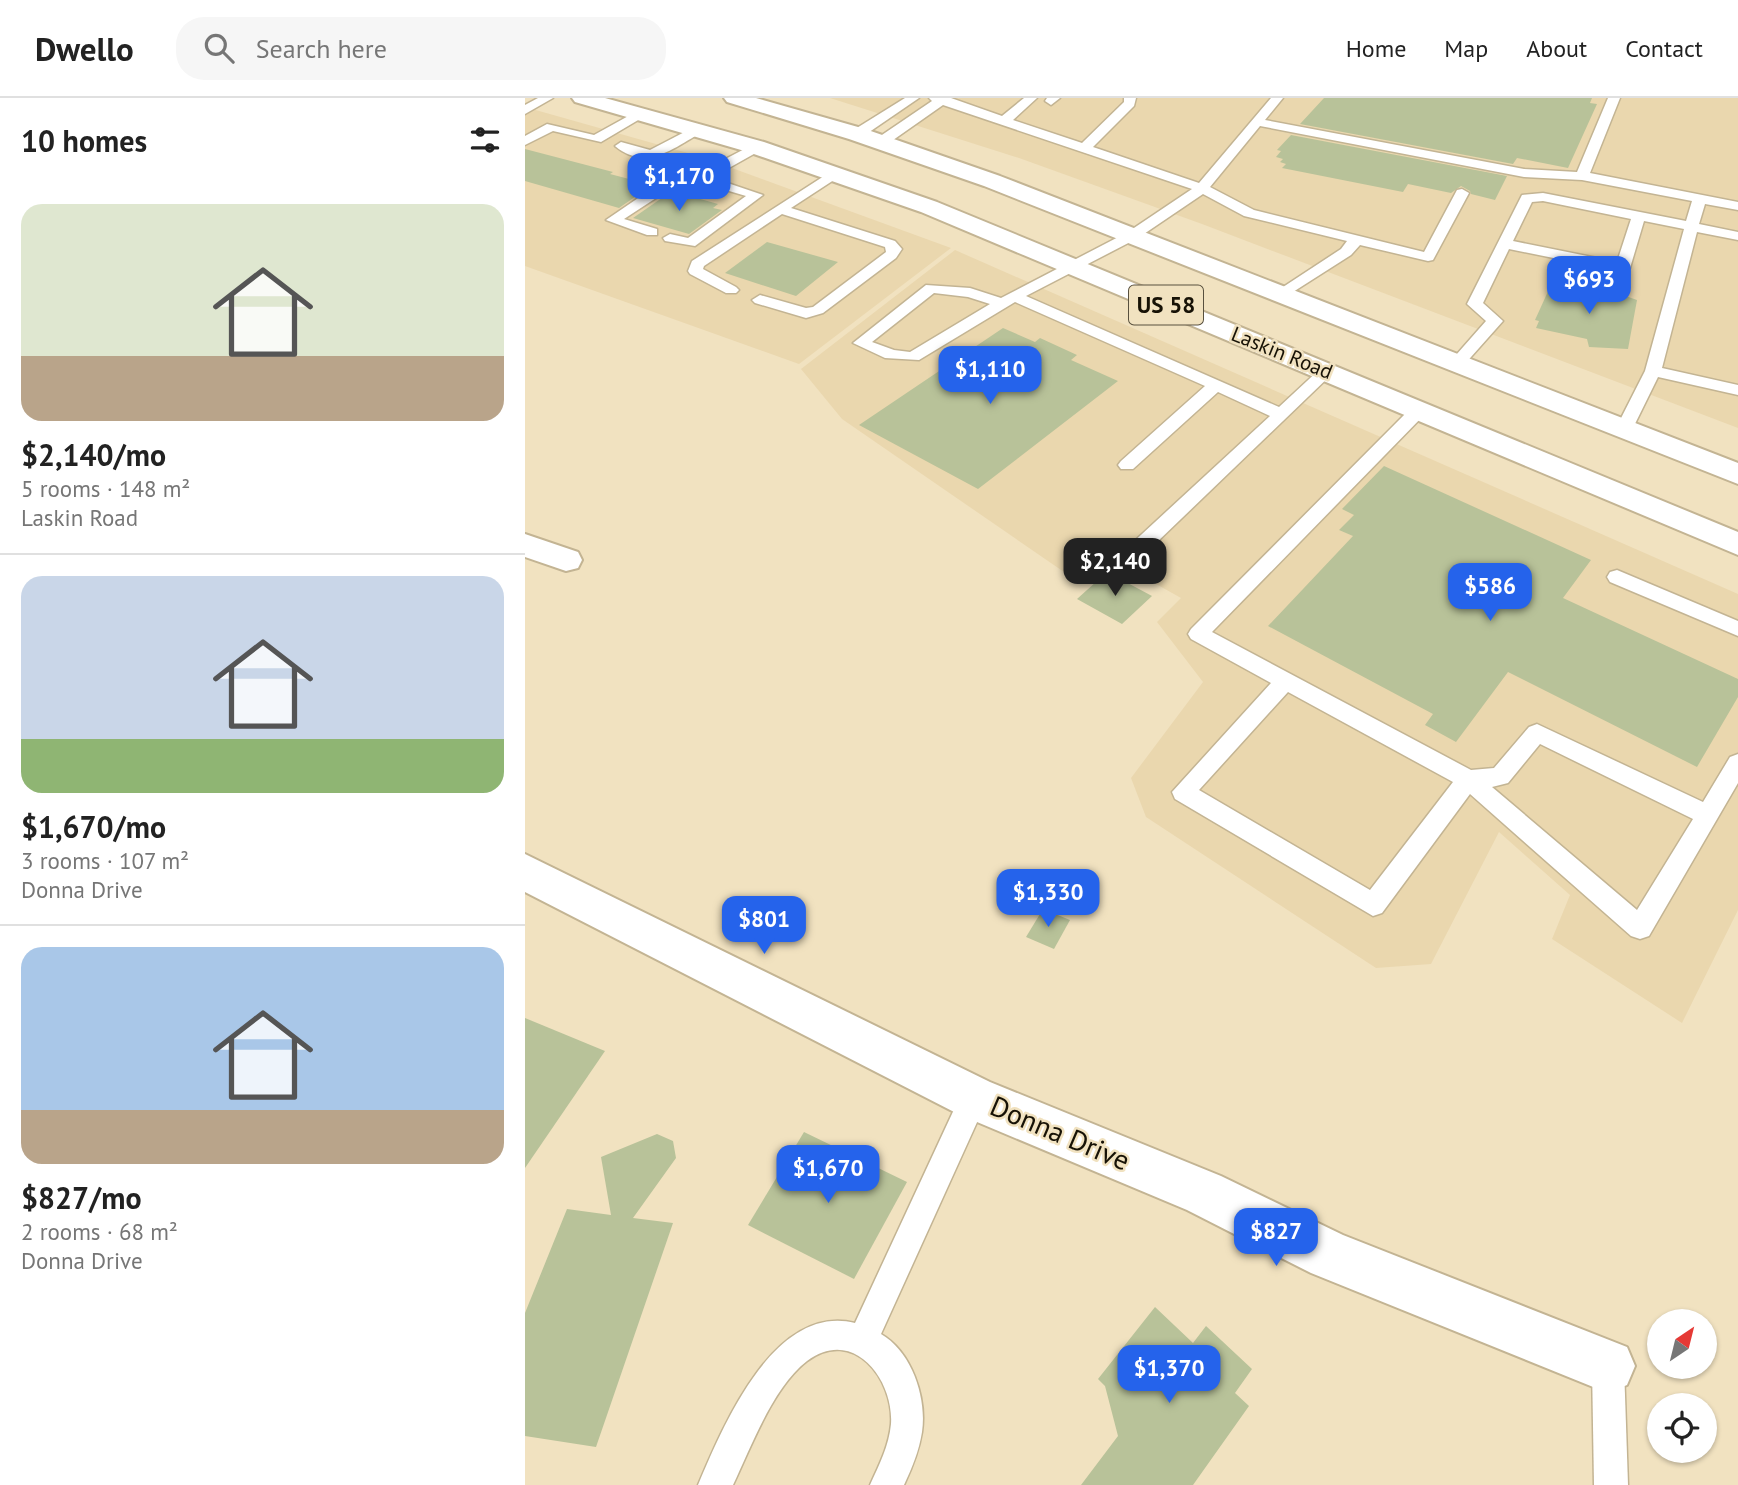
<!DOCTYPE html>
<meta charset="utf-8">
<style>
:root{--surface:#fff;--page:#f6f6f6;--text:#222;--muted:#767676;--line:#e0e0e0;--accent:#2563eb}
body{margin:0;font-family:"PT Sans",sans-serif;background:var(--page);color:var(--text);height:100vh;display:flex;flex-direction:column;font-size:26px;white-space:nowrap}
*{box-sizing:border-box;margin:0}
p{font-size:23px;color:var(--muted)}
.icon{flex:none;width:38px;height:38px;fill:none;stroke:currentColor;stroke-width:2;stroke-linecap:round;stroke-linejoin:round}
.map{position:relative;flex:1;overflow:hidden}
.side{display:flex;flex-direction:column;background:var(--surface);width:525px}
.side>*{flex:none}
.needle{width:46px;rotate:35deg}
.controls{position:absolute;left:1122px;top:1211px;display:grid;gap:14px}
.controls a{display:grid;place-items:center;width:70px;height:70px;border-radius:50%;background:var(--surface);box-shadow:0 2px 5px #0004;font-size:35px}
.price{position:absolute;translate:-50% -60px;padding:0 16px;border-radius:14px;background:var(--accent);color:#fff;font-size:23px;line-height:46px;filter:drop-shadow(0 2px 4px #0008)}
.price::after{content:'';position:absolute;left:50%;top:42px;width:21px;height:16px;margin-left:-10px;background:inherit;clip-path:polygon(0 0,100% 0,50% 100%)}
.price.selected{background:#222;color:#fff}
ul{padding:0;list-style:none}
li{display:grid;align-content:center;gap:14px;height:371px;padding:0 21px}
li+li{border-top:2px solid var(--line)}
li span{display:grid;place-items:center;height:217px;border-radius:21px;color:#555}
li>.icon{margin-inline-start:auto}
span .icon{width:126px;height:126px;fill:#fffc;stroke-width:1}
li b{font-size:30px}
h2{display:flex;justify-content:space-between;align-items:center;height:84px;padding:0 21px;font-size:30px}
header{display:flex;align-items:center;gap:42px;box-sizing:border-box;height:98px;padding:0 35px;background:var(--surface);border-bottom:2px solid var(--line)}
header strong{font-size:33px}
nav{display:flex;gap:38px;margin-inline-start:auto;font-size:24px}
.search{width:490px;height:63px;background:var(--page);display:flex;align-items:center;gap:18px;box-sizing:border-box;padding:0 24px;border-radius:28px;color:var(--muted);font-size:26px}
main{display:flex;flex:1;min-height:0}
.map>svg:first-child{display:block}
.built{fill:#ead7ae}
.building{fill:#b8c299}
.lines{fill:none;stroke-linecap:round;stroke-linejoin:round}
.lane-casing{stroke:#c3b493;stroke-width:3}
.street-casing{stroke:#c3b493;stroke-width:4}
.primary-casing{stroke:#c3b493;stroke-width:4}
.lane{fill:#fff;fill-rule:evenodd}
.street{fill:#fff;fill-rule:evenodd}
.primary{fill:#fff;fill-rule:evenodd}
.labels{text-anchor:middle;stroke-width:5;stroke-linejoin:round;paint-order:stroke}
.far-street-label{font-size:21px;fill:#171206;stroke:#f1e2c0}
.shield{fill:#f1e2c0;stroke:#58503e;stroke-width:2}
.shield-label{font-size:23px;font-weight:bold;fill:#171206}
.near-street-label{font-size:28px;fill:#171206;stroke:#f1e2c0}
</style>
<header>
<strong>Dwello</strong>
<div class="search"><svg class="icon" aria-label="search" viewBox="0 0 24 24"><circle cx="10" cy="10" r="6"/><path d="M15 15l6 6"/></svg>Search here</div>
<nav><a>Home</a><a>Map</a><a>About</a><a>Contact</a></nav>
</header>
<main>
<section class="side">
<h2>10 homes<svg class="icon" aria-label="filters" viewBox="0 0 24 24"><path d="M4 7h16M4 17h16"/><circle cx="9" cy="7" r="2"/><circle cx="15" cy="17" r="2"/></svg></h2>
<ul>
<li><span style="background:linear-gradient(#dfe7d0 70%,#b9a48a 0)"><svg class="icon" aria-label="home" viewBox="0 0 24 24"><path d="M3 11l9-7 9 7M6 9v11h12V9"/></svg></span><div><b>$2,140/mo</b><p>5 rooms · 148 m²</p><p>Laskin Road</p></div></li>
<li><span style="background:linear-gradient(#c9d6e8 75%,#8fb573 0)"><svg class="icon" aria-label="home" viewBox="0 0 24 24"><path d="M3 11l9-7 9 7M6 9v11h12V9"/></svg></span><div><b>$1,670/mo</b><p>3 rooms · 107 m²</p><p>Donna Drive</p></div></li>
<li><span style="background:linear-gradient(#a9c7e8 75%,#b9a48a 0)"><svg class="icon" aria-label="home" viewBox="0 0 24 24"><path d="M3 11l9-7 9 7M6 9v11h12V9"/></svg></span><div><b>$827/mo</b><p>2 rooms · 68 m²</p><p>Donna Drive</p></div></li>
</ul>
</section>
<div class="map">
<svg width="1213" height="1387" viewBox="0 0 1213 1387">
<rect width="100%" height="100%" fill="#f1e2c0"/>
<g class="built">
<path d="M 305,0 L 1213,0 L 1213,330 L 677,126 L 494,60 Z"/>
<path d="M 0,9 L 177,59 L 426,150 L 274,266 L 0,168 Z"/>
<path d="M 430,152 L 1213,496 L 1213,812 L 1157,925 L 1027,841 L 1045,797 L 974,734 L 906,866 L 851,870 L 621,719 L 606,680 L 678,584 L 632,524 L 656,500 L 581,458 L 555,485 L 317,321 L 276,271 Z"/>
</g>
<g class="building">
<path d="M 799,0 L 1067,0 L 1065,5 L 1072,6 L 1043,70 L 992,60 L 988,66 L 775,26 Z"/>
<path d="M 766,37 L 982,78 L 970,102 L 946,96 L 945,93 L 936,88 L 926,95 L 883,86 L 878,94 L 757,70 L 761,66 L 755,64 L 758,61 L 751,59 L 756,53 L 752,52 Z"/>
<path d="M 0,51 L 88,74 L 85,76 L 127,87 L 94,110 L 0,83 Z"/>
<path d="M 147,93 L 193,106 L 188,110 L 197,112 L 164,136 L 108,120 Z"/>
<path d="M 242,144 L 313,164 L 271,198 L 200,175 Z"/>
<path d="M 1044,188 L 1074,195 L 1078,190 L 1112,202 L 1103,251 L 1064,249 L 1062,241 L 1011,230 L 1014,223 L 1010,222 L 1025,189 L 1041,193 Z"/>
<path d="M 478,230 L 510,244 L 515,240 L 552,257 L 546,262 L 593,283 L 453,391 L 334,327 Z"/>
<path d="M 859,368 L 1066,462 L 1038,500 L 1213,581 L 1213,599 L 1172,669 L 983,574 L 931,644 L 900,627 L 908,616 L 743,528 L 828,438 L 814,432 L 829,417 L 817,411 Z"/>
<path d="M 582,474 L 627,498 L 597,526 L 552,501 Z"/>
<path d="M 518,811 L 545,822 L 529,851 L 501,839 Z"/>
<path d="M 0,920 L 80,953 L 0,1070 Z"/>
<path d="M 279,1034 L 382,1084 L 329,1181 L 223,1127 Z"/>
<path d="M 132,1036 L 148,1043 L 151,1060 L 108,1120 L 148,1125 L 71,1349 L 0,1338 L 0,1215 L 42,1111 L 86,1117 L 76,1059 Z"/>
<path d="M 630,1209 L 668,1245 L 681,1228 L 727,1271 L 710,1295 L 724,1308 L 668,1387 L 556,1387 L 593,1338 L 580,1288 L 573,1281 Z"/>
</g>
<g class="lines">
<g class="lane-casing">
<g id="lane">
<path d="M 13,0 L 28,0 L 0,16 L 0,7 Z"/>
<path d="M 380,0 L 394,0 L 337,39 L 327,39 L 327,33 Z"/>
<path d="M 404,0 L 426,0 L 477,18 L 499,0 L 512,0 L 488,22 L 557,45 L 599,4 L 599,0 L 611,0 L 609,8 L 568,49 L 674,85 L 746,0 L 758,0 L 740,22 L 999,71 L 1052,74 L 1083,0 L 1095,0 L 1065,75 L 1213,104 L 1213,112 L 1180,106 L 1174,126 L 1213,134 L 1213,142 L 1172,134 L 1137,270 L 1213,287 L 1213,297 L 1133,279 L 1105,336 L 1093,336 L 1090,332 L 1120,273 L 1159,131 L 1119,123 L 1105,170 L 1098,174 L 984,151 L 958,205 L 978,223 L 938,268 L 926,268 L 924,265 L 961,223 L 942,206 L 997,97 L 1018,95 L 1161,123 L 1167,103 L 1057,82 L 999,79 L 735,28 L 685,89 L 729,112 L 899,154 L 932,92 L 937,91 L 944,95 L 908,162 L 903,163 L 835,147 L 826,157 L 757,201 L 749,196 L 752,193 L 816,151 L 822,143 L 719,118 L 678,96 L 613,140 L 501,198 L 754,309 L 796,270 L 808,270 L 810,273 L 605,470 L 591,470 L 588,465 L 591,460 L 745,318 L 693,294 L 608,371 L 596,371 L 593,367 L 596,363 L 680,288 L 490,204 L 394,262 L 360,260 L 328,245 L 401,187 L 445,190 L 476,200 L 603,134 L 667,91 L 418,7 L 361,47 L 351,47 L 351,41 L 407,3 ZM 1018,103 L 1106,121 L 1092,164 L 988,143 L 1007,104 ZM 409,195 L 443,199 L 465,206 L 385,254 L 369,252 L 347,244 Z"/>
<path d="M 522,0 L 535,0 L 526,7 L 520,3 Z"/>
<path d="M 116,11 L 120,12 L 120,18 L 76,44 L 28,33 L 0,47 L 0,38 L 22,26 L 69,37 Z"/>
<path d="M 173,27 L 177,28 L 177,34 C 149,50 121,74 90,48 L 96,44 L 125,52 Z"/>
<path d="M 231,45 L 237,49 L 236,52 L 195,75 L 182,78 L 238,97 L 170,148 L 140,143 L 138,140 L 145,136 L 163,140 L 221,98 L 167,82 L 154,85 L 99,121 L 132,131 L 132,137 L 122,137 L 81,122 L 144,79 L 185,69 Z"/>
<path d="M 310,71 L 315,72 L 315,78 L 266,110 L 370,143 L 377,151 L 371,160 L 298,215 L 281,220 L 230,205 L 227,202 L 235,197 L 281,210 L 288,209 L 361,154 L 360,149 L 257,116 L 179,168 L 178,171 L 211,189 L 214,192 L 211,195 L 201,195 L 165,176 L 163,173 L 167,163 Z"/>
<path d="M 895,306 L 903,311 L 901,315 L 687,534 L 946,672 L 969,670 L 1004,629 L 1012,626 L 1178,704 L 1205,659 L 1213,656 L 1213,685 L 1124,838 L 1115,841 L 1106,838 L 945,696 L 857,815 L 848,818 L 650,701 L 647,694 L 746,585 L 666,541 L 663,536 L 666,531 L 889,307 ZM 763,594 L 928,684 L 845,792 L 674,692 ZM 1015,646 L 1168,721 L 1112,812 L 967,689 L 983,685 Z"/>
<path d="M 1092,472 L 1213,523 L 1213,538 L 1085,484 L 1082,479 L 1085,474 Z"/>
<path d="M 449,986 L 459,990 L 463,1000 L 356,1236 C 387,1254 402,1300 397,1334 C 394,1353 387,1370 379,1387 L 345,1387 C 354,1367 364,1348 366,1326 C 369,1281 328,1228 282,1263 C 248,1289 226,1349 208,1387 L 173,1387 C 198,1328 249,1205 330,1225 L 439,990 Z"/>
<path d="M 1083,1252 L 1094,1257 L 1099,1268 L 1103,1387 L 1069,1387 L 1067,1268 L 1072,1257 Z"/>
</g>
</g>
<g class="street-casing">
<g id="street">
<path d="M 0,436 L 53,454 L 57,462 L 53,470 L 41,473 L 0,459 Z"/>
<path d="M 0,756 L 465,984 L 696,1078 L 818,1137 L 1102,1249 L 1110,1268 L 1102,1287 L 1083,1295 L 786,1175 L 662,1112 L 433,1016 L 0,794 Z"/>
</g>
</g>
<g class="primary-casing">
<g id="primary">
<path d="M 47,0 L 80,0 L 239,44 L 412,104 L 1213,434 L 1213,457 L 396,114 L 223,54 L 50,4 Z"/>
<path d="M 199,0 L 231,0 L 340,31 L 475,78 L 1213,365 L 1213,386 L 459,88 L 324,41 L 202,4 Z"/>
</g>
</g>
<use href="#lane" class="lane"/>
<use href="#street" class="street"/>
<use href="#primary" class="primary"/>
</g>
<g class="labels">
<g class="far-street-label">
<text transform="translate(757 255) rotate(22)" y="7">Laskin Road</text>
</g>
<rect class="shield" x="604" y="187.5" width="74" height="39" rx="5"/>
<g class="shield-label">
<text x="641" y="215">US 58</text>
</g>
<g class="near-street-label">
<text transform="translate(535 1035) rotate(23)" y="10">Donna Drive</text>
</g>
</g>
</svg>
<div class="controls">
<a><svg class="needle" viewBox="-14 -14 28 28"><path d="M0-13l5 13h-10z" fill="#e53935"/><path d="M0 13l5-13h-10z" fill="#767676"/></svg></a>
<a><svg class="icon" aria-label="locate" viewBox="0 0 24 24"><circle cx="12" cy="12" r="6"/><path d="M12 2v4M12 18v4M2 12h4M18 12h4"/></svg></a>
</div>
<b class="price" style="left:154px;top:115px">$1,170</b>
<b class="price" style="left:1064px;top:218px">$693</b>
<b class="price" style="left:465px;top:308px">$1,110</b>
<b class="price selected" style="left:590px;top:500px">$2,140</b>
<b class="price" style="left:965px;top:525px">$586</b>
<b class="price" style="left:523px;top:831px">$1,330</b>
<b class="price" style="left:239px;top:858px">$801</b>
<b class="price" style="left:303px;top:1107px">$1,670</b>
<b class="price" style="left:751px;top:1170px">$827</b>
<b class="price" style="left:644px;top:1307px">$1,370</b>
</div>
</main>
